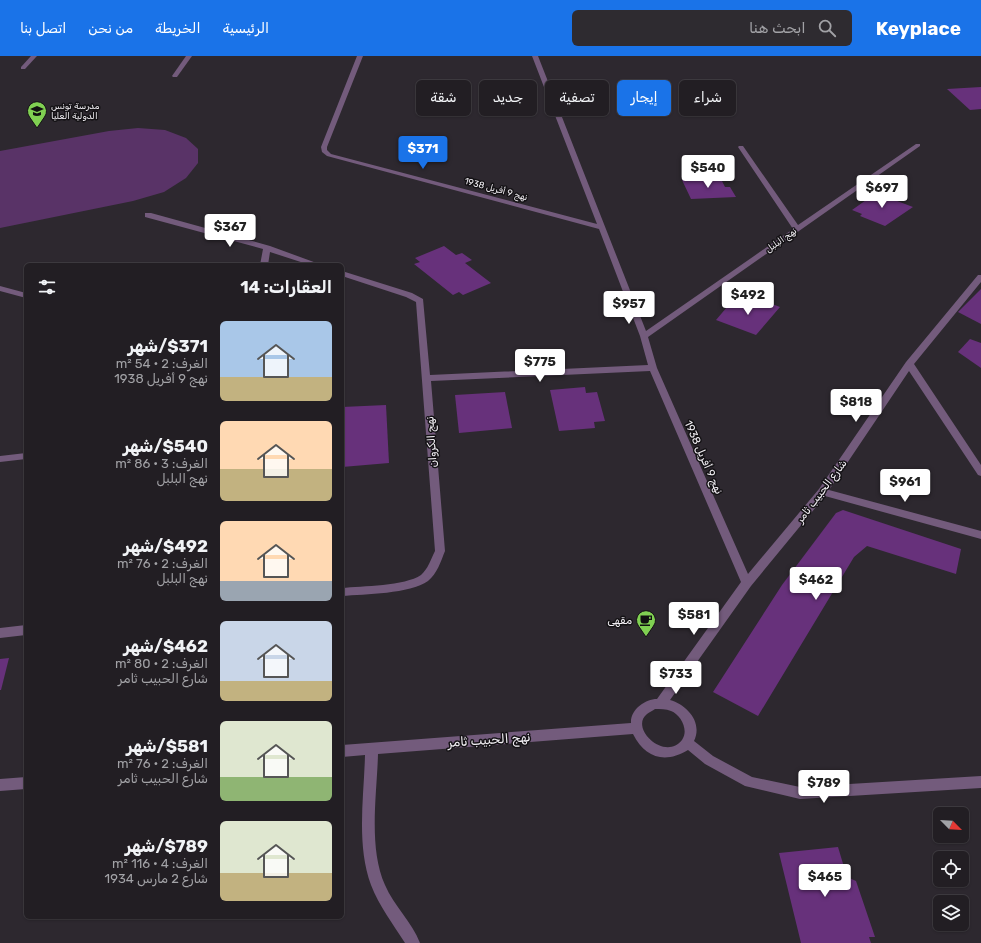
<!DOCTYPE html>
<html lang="ar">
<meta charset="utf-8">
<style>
:root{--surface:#221e23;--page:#2e2b30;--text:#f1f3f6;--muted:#a2a2a6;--line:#3f3c41;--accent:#1a73e8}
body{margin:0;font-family:Rubik,"Noto Naskh Arabic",sans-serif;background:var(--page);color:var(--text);direction:rtl;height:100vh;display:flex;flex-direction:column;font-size:15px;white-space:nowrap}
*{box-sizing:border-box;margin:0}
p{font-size:13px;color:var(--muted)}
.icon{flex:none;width:22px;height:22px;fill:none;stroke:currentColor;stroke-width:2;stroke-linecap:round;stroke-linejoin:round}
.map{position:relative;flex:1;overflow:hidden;direction:ltr}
.sheet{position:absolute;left:24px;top:207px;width:320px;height:656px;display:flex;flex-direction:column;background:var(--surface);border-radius:6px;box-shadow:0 1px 3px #0004,0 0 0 1px var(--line);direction:rtl}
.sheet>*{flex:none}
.banner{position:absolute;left:356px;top:24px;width:380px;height:36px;direction:rtl;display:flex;gap:8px}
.needle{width:26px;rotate:114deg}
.buttons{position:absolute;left:933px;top:751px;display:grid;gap:8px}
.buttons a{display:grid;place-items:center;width:36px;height:36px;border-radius:6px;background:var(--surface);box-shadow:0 1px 3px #0004,0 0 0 1px var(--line);font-size:20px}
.price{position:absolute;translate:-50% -34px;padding:0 9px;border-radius:4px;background:#fff;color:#222;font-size:13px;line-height:26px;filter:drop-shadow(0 1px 2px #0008)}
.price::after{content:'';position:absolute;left:50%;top:24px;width:12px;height:9px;margin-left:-6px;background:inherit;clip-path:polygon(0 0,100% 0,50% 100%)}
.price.current{background:var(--accent);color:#fff}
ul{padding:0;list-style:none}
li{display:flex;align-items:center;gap:12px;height:100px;padding:0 12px}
li span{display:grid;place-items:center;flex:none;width:112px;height:80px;border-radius:6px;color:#555}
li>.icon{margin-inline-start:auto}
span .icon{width:48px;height:48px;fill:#fffc;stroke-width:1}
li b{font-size:17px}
h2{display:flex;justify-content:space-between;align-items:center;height:48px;padding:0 12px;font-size:17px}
.tag{padding:0 14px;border-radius:6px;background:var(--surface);box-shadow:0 1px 3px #0004,0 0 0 1px var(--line);font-size:14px;line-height:36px}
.tag.current{background:var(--accent);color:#fff}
header{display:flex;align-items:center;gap:24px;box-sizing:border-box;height:56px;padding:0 20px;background:var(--accent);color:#fff}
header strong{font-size:19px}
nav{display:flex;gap:22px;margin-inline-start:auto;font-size:14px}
.search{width:280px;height:36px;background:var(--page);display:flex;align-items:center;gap:10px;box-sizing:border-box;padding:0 14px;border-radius:6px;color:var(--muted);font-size:15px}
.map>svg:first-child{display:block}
.green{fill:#593367}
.building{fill:#67317b}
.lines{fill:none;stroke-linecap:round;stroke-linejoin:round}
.street{fill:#735b7c;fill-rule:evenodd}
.labels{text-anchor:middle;stroke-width:3;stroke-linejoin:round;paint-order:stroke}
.far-poi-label{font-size:9px;fill:#f3f0f5;stroke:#141215;text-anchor:start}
.far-street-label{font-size:9px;fill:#f3f0f5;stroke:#141215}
.street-label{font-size:11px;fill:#f3f0f5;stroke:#141215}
.poi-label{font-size:11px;fill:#f3f0f5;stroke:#141215;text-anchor:end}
.near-street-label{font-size:13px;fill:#f3f0f5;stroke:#141215}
</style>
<header>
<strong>Keyplace</strong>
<div class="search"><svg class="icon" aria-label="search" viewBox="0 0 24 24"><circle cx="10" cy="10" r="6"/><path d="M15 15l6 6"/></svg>ابحث هنا</div>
<nav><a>الرئيسية</a><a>الخريطة</a><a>من نحن</a><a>اتصل بنا</a></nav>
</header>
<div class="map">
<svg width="981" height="887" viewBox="0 0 981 887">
<rect width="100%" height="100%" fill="#2d282f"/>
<path class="green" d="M 138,72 L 165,74 L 186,82 L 198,93 L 198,107 L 186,122 L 164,136 L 133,145 L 0,172 L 0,95 L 109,75 Z"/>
<g class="building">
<path d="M 981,31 L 981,53 L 970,54 L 947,33 Z"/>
<path d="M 720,121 L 725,131 L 730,131 L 736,141 L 691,143 L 682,124 Z"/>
<path d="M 876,137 L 913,151 L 885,170 L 860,160 L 862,158 L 852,154 Z"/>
<path d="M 444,190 L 456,199 L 462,197 L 472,204 L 465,207 L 491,227 L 463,239 L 459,236 L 453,239 L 414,208 L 420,206 L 415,202 Z"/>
<path d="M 981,233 L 981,268 L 958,256 Z"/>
<path d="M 733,244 L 755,249 L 761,244 L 780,251 L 756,279 L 716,264 Z"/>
<path d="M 970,283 L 981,287 L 981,312 L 958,296 Z"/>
<path d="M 585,331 L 586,337 L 597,336 L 605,365 L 594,366 L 595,372 L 559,375 L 550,334 Z"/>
<path d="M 505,336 L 512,372 L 459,377 L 455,339 Z"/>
<path d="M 386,349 L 389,407 L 342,411 L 342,351 Z"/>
<path d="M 843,454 L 961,493 L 956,518 L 867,490 L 854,501 L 758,660 L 713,636 L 782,529 L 836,457 Z"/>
<path d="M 9,602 L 1,634 L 0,634 L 0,603 Z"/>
<path d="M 838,791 L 847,821 L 856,825 L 875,881 L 869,881 L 871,887 L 801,887 L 779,797 Z"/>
</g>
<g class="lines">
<g class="street">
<path d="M 31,0 L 37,0 L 25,13 L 21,13 L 21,11 Z"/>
<path d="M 186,0 L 192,0 L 177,21 L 173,21 L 172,20 Z"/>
<path d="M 357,0 L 363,0 L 327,91 L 327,94 L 331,98 L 597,168 L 532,0 L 538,0 L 646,275 L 793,173 L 738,91 L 739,90 L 743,90 L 798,169 L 916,88 L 920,88 L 920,90 L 648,281 L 657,312 L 748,518 L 819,433 L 906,306 L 978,219 L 981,219 L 981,226 L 914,308 L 981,409 L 981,420 L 978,419 L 909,315 L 829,434 L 981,475 L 981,483 L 825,440 L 751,530 L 670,644 C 687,649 703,666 694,685 L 713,700 L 752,721 L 800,731 L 981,720 L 981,732 L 800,743 L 745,730 L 705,708 L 688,694 C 665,708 645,702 633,678 L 378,698 C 377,738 368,791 385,829 C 394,850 412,866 420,887 L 405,887 C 393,868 379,850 371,829 C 356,788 364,741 365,699 L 342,701 L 342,689 L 631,667 C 630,654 645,643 657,643 L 741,526 L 650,315 L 431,325 L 445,495 C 441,505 437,518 428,525 C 410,538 365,538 342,540 L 342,532 C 362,530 405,530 421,519 C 428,513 431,503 435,495 L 416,246 L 406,241 L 342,220 L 342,215 L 412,237 L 423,243 L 430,319 L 648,309 L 640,280 L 599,173 L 327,100 L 322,96 L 321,91 ZM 655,653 C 660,653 666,653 671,655 C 681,659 689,674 682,684 C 665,706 629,672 647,658 C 649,656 653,655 655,653 Z"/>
<path d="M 145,157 L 151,157 L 270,190 L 322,209 L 310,209 L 270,196 L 268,209 L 260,209 L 263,193 L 145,161 Z"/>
<path d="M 0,230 L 26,237 L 26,242 L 0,235 Z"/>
<path d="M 26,397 L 26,403 L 0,406 L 0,400 Z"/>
<path d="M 26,569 L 26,579 L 0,582 L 0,572 Z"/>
<path d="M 26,721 L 26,733 L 0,735 L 0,723 Z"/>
</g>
</g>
<defs>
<g id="school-pin" transform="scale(1)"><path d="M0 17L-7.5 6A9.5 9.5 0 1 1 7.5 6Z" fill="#80d052" stroke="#141215"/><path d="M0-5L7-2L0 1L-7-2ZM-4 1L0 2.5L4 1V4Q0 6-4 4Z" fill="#111"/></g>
<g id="cafe-pin" transform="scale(1)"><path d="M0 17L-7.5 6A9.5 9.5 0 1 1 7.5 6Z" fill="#80d052" stroke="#141215"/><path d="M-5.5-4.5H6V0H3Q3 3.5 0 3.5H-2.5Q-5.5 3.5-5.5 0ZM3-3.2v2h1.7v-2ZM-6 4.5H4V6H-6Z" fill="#111"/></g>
</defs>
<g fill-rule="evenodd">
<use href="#school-pin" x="37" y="55"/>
<use href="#cafe-pin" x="646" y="564"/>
</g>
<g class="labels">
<g class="far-poi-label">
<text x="51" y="53">مدرسة تونس<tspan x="51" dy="10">الدولية العليا</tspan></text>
</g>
<g class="far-street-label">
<text transform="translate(496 133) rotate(15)" y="3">نهج 9 أفريل 1938</text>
<text transform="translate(781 184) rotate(-35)" y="3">نهج البلبل</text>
</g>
<g class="street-label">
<text transform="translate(431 386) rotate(-94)" y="4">نهج الكروان</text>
<text transform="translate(704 401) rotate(66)" y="4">نهج 9 أفريل 1938</text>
<text transform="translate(821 435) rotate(-53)" y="4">شارع الحبيب ثامر</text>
</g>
<g class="poi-label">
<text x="632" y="568">مقهى</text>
</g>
<g class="near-street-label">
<text transform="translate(489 683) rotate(-4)" y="5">نهج الحبيب ثامر</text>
</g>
</g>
</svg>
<div class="buttons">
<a><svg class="needle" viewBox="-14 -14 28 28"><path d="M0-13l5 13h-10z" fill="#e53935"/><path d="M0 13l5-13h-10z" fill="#a2a2a6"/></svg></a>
<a><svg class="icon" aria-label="locate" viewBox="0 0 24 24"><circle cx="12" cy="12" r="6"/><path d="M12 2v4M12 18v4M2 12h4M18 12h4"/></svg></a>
<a><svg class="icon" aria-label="layers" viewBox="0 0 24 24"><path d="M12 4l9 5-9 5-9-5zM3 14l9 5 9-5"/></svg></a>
</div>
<b class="price current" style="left:423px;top:114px">$371</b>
<b class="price" style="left:708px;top:133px">$540</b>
<b class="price" style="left:882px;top:153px">$697</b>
<b class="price" style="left:230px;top:192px">$367</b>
<b class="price" style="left:748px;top:260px">$492</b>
<b class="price" style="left:629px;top:269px">$957</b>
<b class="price" style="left:540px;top:327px">$775</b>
<b class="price" style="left:856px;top:367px">$818</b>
<b class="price" style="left:905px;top:447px">$961</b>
<b class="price" style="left:816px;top:545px">$462</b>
<b class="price" style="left:694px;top:580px">$581</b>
<b class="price" style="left:676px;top:639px">$733</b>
<b class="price" style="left:824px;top:748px">$789</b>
<b class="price" style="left:825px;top:842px">$465</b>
<div class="banner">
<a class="tag">شراء</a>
<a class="tag current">إيجار</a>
<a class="tag">تصفية</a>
<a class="tag">جديد</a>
<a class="tag">شقة</a>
</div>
<section class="sheet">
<h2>العقارات: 14<svg class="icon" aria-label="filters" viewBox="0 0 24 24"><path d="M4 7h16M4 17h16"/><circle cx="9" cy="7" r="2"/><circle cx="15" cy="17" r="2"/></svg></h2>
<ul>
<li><span style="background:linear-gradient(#a9c7e8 70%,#c2b280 0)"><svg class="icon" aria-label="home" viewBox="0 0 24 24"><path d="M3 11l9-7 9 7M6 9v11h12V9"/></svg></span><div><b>$371/شهر</b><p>الغرف: 2 · 54 m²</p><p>نهج 9 أفريل 1938</p></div></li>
<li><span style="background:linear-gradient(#ffd9b3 60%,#c2b280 0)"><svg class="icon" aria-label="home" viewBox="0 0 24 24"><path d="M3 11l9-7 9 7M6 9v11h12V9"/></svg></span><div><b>$540/شهر</b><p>الغرف: 3 · 86 m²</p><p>نهج البلبل</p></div></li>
<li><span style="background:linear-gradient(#ffd9b3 75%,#9aa5b1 0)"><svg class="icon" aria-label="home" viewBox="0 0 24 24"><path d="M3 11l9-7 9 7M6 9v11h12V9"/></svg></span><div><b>$492/شهر</b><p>الغرف: 2 · 76 m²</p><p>نهج البلبل</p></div></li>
<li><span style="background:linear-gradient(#c9d6e8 75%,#c2b280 0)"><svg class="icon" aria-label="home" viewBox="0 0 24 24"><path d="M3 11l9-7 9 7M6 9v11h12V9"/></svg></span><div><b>$462/شهر</b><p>الغرف: 2 · 80 m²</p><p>شارع الحبيب ثامر</p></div></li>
<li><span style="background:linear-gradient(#dfe7d0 70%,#8fb573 0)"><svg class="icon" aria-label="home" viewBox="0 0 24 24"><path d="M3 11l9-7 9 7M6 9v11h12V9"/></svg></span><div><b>$581/شهر</b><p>الغرف: 2 · 76 m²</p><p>شارع الحبيب ثامر</p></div></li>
<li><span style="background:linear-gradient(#dfe7d0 65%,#c2b280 0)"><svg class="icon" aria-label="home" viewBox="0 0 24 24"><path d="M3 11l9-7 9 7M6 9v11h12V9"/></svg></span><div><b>$789/شهر</b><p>الغرف: 4 · 116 m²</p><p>شارع 2 مارس 1934</p></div></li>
</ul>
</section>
</div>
